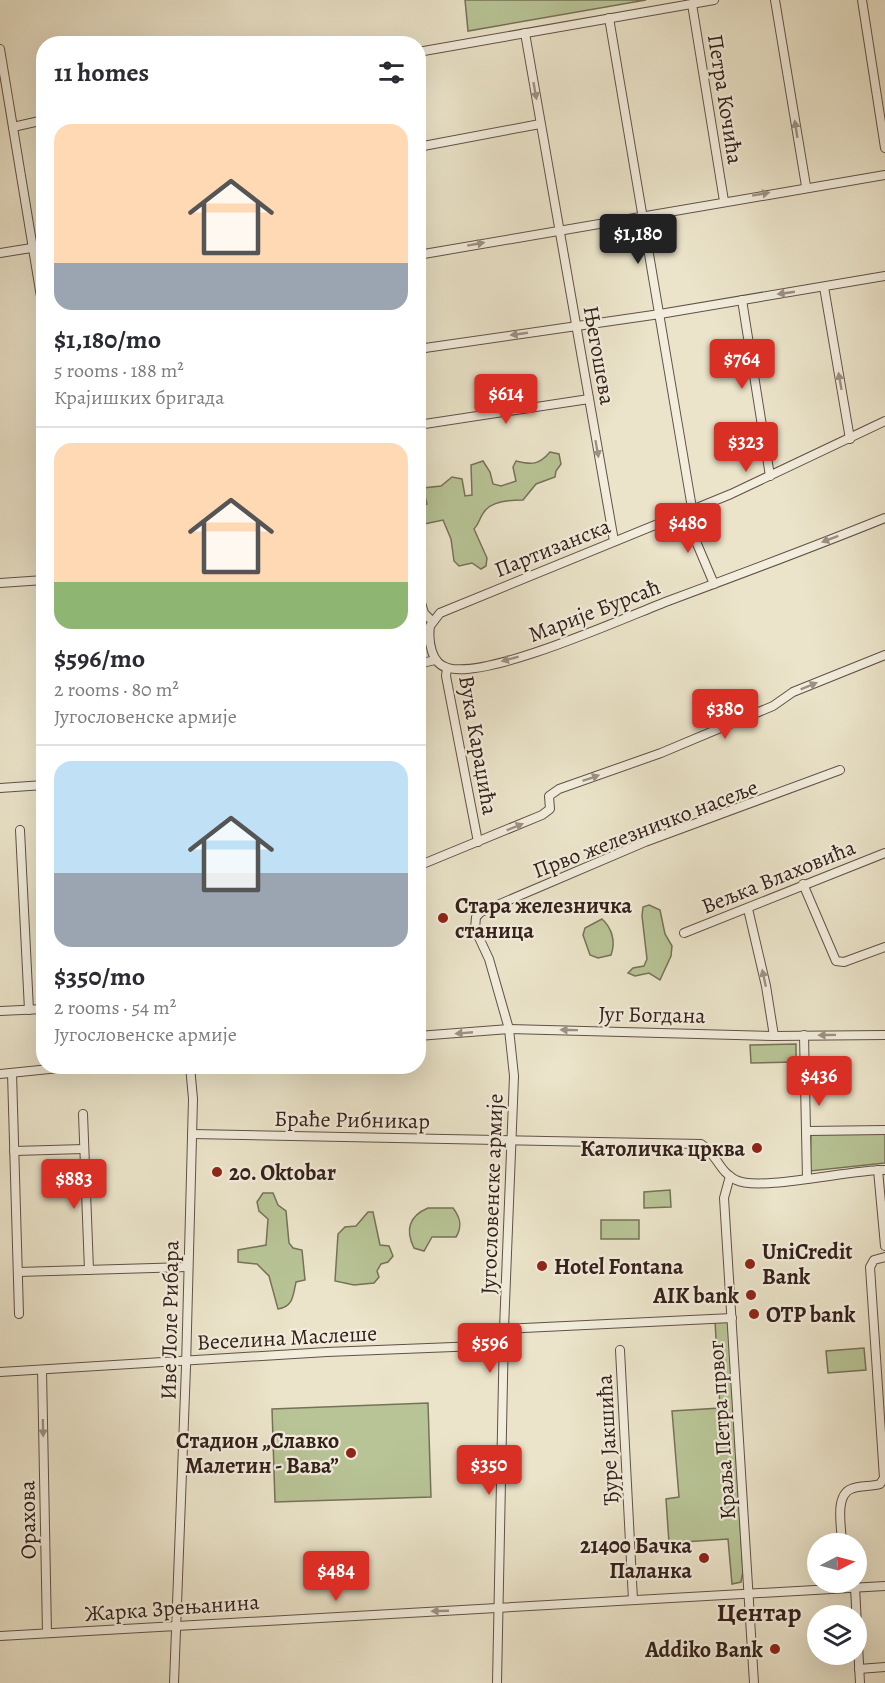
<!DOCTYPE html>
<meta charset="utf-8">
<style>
:root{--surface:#fff;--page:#f7f7f7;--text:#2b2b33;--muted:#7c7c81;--line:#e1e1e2;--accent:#d93025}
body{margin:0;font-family:Alegreya,serif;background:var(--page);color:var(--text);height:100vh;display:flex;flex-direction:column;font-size:22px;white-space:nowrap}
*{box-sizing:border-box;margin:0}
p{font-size:20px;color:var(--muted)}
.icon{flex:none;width:33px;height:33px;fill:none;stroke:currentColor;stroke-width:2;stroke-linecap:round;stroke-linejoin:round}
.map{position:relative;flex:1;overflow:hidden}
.side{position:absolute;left:36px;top:36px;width:390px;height:1038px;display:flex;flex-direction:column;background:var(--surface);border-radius:24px;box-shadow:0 6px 24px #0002}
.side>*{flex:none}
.needle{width:39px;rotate:84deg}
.controls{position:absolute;left:807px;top:1533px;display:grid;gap:12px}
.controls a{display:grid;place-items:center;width:60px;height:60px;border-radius:50%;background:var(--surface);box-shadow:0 6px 24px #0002;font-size:30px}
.price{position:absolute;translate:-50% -51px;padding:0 14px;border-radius:6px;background:var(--accent);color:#fff;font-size:20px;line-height:39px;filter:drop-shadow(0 2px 3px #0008)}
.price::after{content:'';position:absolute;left:50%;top:36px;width:18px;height:14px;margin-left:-9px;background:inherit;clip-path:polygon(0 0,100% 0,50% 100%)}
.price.current{background:#222;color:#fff}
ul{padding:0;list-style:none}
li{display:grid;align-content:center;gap:12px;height:318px;padding:0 18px}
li+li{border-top:2px solid var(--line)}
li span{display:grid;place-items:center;height:186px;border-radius:18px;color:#555}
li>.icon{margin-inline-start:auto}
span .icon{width:108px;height:108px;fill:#fffc;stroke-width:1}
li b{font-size:26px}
h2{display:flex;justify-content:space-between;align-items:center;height:72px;padding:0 18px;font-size:26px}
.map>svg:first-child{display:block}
.green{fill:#b8c496;stroke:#767258;stroke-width:1.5}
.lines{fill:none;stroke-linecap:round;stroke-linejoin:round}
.minor-casing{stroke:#615146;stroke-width:10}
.minor{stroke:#f2eddd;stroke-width:8}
.oneway{fill:#9c9185}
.poi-dot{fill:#8f2418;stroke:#f2eddd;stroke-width:2}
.labels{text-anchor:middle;stroke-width:4.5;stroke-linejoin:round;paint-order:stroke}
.street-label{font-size:22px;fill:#33201a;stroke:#f2eddd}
.poi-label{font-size:22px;font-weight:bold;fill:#33201a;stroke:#f2eddd;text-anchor:start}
.quarter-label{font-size:26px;font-weight:bold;fill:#33201a;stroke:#f2eddd}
</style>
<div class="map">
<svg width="885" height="1683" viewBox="0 0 885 1683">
<rect width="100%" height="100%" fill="#ebe4ca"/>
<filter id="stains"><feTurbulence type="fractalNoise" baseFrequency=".00333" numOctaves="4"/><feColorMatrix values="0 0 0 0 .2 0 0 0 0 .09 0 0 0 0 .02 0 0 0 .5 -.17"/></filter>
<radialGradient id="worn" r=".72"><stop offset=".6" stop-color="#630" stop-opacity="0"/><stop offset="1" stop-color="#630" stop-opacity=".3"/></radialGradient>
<g class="green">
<path d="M 465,0 L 646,0 L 468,31 Z"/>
<path d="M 550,452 L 559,454 L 561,464 L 556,471 L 555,477 L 536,484 L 523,500 C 511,500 491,501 484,512 C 479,518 480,523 474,529 L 487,558 L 486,566 L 481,569 L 472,563 L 459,566 L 454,561 L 451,539 L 443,520 L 419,525 L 419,507 L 427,504 L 423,488 L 441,486 L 452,477 L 462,479 L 465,496 L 472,495 L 471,465 L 483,461 L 490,472 L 493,484 L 501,486 L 516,481 L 513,467 L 516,461 C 532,465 539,465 550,452 Z"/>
<path d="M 649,905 L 660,910 L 665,934 L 672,946 L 671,956 L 660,980 L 649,973 L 635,976 L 628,973 L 633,968 L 644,966 L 647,959 L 642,916 L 643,907 Z"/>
<path d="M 602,919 C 612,928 616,942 611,955 L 598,958 L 590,955 L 583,935 L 585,928 Z"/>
<path d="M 796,1044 L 796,1062 L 751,1063 L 750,1045 Z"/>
<path d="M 811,1134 L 885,1134 L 885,1163 L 810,1171 Z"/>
<path d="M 670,1190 L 671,1207 L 644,1208 L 644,1192 Z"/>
<path d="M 263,1193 L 273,1193 L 278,1205 L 286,1211 L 289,1243 L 293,1248 L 302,1250 L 305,1280 L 296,1282 C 293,1296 293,1307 278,1309 L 269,1276 L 257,1264 L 238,1262 L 238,1250 L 266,1245 L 268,1219 L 259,1211 L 257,1202 Z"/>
<path d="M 428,1208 L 453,1208 C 460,1217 463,1226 456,1237 L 432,1237 L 424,1251 L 414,1248 C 405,1230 409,1216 428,1208 Z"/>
<path d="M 368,1212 L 373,1212 L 380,1245 L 389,1246 L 393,1256 L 388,1262 L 381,1264 L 377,1271 L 379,1277 L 374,1283 L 354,1285 L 335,1281 L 338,1234 L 345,1227 L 356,1226 Z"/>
<rect x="601" y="1220" width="38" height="19"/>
<path d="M 715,1321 L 728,1321 L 743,1572 L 741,1582 L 732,1584 L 728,1539 L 669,1543 L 666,1499 L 679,1497 L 672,1411 L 720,1408 Z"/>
<path d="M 864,1348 L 866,1370 L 828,1373 L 826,1351 Z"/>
<path d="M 428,1403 L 431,1497 L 275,1502 L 272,1409 Z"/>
</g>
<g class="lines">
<g class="minor-casing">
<g id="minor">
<path d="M 775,0 L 806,186"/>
<path d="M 862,0 L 885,148"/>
<path d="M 692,4 L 724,201"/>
<path d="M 609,18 L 692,508"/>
<path d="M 525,33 L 614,541"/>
<path d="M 0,49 L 44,315"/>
<path d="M 418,52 L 714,0"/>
<path d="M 13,127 L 44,120"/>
<path d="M 418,147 L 540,124"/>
<path d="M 0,253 L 44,246"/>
<path d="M 418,255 L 885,175"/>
<path d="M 824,287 L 850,439"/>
<path d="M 742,300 L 770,476"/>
<path d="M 418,349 L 660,314 L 885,276"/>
<path d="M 885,421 L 731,494 L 440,613 L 430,626 C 428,641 431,664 448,668 C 489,679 624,618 668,601 C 741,574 813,547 885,518"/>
<path d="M 418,425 L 589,399"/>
<path d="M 684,513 L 714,584"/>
<path d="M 0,583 L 44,580"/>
<path d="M 418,593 L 424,613 L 432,621"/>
<path d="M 418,664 L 435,660"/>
<path d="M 447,668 L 446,676 L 478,842"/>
<path d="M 0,788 L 44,785"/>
<path d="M 20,830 L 29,1010"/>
<path d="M 418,866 L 542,815 L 550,809 L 549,796 L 559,789 L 661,753 L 773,706 L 793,692 L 885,655"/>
<path d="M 803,884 L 836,961 L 844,962 L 885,947"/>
<path d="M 748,909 L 766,986 L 774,1036"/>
<path d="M 684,933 L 885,853"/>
<path d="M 0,1011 L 44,1009"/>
<path d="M 804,1035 L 807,1179"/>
<path d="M 418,1036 L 509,1029 L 774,1036 L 885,1035"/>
<path d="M 12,1073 L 19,1314"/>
<path d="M 0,1074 L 79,1066"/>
<path d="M 83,1114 L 89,1270"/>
<path d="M 807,1131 L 885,1130"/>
<path d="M 192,1134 L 701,1144 C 716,1153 720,1173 736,1180 C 759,1192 853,1169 885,1170"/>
<path d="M 14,1151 L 84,1149"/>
<path d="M 878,1170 L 885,1246"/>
<path d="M 730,1176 L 724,1198 L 754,1683"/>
<path d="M 18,1272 L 187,1267"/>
<path d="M 504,1329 L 732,1318"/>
<path d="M 620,1350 L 633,1600"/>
<path d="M 42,1370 L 47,1633"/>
<path d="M 0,1372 L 327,1352 L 504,1345"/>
<path d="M 842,1544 C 842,1529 834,1496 851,1489 C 860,1485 871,1487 880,1484 L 884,1478 L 870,1267 L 874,1260 L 885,1257"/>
<path d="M 855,1587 L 860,1683"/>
<path d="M 0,1636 L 885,1586"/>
<path d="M 859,1669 L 885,1667"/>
<path d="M 174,1683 L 186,1367 L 193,1099 L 190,1066"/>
<path d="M 497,1683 L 504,1329 L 514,1076 L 509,1029 L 489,959 L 475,929 L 476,917 L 481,912 L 645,842 L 840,770"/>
</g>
</g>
<use href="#minor" class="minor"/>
</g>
<defs><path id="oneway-solid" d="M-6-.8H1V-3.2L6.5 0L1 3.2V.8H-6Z" transform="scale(1.5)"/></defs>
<g class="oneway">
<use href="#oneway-solid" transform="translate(535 91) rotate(80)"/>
<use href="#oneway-solid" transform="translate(796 129) rotate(-99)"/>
<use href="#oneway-solid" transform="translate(761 194) rotate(-10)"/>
<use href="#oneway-solid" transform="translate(476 244) rotate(-10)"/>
<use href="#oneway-solid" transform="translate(786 293) rotate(172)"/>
<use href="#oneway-solid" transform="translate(519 334) rotate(172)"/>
<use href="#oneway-solid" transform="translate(840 381) rotate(-100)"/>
<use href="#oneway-solid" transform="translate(597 449) rotate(80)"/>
<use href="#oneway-solid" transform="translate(830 539) rotate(159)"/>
<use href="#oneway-solid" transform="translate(510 659) rotate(165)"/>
<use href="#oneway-solid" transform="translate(809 686) rotate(-22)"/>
<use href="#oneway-solid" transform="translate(591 778) rotate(-19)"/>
<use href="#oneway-solid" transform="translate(515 827) rotate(-22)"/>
<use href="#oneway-solid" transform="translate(764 978) rotate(-102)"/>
<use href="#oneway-solid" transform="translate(569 1030) rotate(-179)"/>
<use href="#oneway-solid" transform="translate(464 1033) rotate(175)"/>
<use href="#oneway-solid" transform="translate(827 1035) rotate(179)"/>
<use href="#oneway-solid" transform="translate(43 1428) rotate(89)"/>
<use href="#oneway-solid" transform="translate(440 1611) rotate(178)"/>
</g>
<g class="poi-dot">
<circle cx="443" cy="918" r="6"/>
<circle cx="757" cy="1148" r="6"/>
<circle cx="217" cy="1172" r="6"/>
<circle cx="750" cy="1264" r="6"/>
<circle cx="542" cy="1266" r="6"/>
<circle cx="751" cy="1295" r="6"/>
<circle cx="754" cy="1314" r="6"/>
<circle cx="351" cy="1453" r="6"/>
<circle cx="704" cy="1558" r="6"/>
<circle cx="775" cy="1649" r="6"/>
</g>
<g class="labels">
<g class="street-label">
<text transform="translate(726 99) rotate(81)" y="8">Петра Кочића</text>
<text transform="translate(600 355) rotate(80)" y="8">Његошева</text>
<text transform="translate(552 547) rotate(-22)" y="8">Партизанска</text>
<text transform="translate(594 610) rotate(-21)" y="8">Марије Бурсаћ</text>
<text transform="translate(479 745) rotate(80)" y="8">Вука Караџића</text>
<text transform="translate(645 828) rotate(-21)" y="8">Прво железничко насеље</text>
<text transform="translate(778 876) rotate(-22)" y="8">Вељка Влаховића</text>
<text transform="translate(652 1014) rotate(1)" y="8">Југ Богдана</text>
<text transform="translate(352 1119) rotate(1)" y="8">Браће Рибникар</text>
<text transform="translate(491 1194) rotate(-88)" y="8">Југословенске армије</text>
<text transform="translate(169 1320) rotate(-89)" y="8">Иве Лоле Рибара</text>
<text transform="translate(287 1337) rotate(-3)" y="8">Веселина Маслеше</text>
<text transform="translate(721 1430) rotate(-94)" y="8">Краља Петра првог</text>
<text transform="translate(607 1440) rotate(-93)" y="8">Ђуре Јакшића</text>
<text transform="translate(27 1520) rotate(-91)" y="8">Орахова</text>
<text transform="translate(172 1607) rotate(-4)" y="8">Жарка Зрењанина</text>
</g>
<g class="poi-label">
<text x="455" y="913">Стара железничка<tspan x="455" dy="25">станица</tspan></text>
<text x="745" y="1156" text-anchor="end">Католичка црква</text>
<text x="229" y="1180">20. Oktobar</text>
<text x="762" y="1259">UniCredit<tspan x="762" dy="25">Bank</tspan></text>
<text x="554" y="1274">Hotel Fontana</text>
<text x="739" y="1303" text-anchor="end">AIK bank</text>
<text x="766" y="1322">OTP bank</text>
<text x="339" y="1448" text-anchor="end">Стадион „Славко<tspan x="339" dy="25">Малетин - Вава”</tspan></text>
<text x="692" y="1553" text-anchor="end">21400 Бачка<tspan x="692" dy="25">Паланка</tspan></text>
<text x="763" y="1657" text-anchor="end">Addiko Bank</text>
</g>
<g class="quarter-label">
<text x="759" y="1621">Центар</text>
</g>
</g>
<rect width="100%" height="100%" filter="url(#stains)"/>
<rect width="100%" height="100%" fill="url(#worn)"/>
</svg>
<div class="controls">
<a><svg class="needle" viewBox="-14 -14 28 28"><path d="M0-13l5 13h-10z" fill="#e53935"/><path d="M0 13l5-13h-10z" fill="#7c7c81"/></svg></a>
<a><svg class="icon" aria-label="layers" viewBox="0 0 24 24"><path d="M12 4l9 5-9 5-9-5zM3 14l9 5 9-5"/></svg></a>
</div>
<b class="price current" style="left:638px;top:265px">$1,180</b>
<b class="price" style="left:742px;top:390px">$764</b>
<b class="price" style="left:506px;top:425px">$614</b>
<b class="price" style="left:746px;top:473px">$323</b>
<b class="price" style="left:688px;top:554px">$480</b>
<b class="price" style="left:725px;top:740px">$380</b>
<b class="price" style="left:819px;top:1107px">$436</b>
<b class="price" style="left:74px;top:1210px">$883</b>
<b class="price" style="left:490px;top:1374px">$596</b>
<b class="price" style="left:489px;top:1496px">$350</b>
<b class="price" style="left:336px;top:1602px">$484</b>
<section class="side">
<h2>11 homes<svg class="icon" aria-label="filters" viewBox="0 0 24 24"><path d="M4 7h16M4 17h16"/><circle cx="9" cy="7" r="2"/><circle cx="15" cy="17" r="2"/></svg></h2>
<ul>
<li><span style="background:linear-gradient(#ffd9b3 75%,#9aa5b1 0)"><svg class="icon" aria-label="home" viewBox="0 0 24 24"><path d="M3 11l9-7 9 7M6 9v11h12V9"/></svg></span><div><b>$1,180/mo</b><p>5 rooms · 188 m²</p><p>Крајишких бригада</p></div></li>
<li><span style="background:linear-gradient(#ffd9b3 75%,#8fb573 0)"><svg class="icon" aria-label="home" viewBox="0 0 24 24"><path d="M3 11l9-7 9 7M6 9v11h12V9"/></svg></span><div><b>$596/mo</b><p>2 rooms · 80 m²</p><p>Југословенске армије</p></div></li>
<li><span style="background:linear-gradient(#bfe0f5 60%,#9aa5b1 0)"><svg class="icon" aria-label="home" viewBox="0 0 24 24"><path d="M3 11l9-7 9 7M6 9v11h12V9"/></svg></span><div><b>$350/mo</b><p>2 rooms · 54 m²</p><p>Југословенске армије</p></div></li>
</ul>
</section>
</div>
